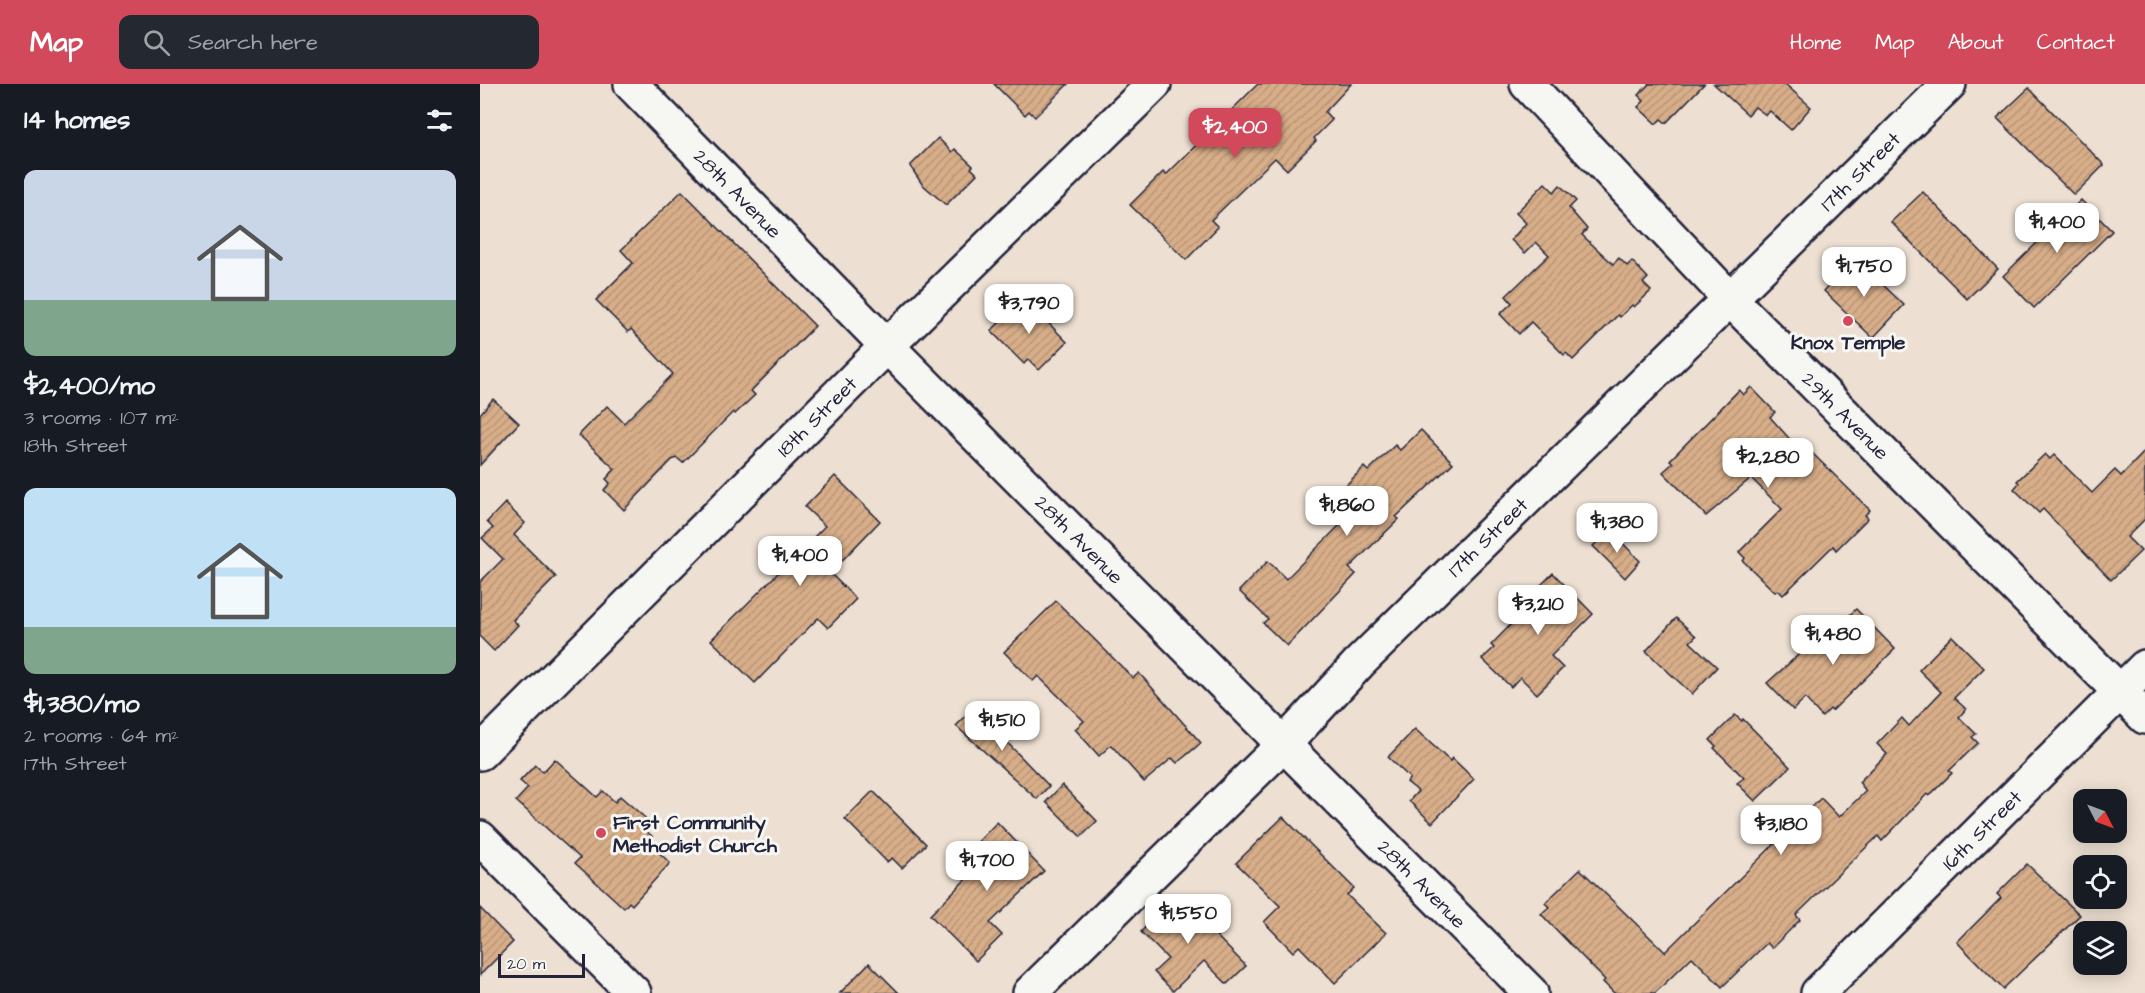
<!DOCTYPE html>
<meta charset="utf-8">
<style>
:root{--surface:#171b24;--page:#242831;--text:#f1f3f6;--muted:#9ea1a6;--accent:#d1495b}
body{margin:0;font-family:"Architects Daughter",sans-serif;background:var(--page);color:var(--text);height:100vh;display:flex;flex-direction:column;font-size:22px;white-space:nowrap}
*{box-sizing:border-box;margin:0}
p{font-size:20px;color:var(--muted)}
.icon{flex:none;width:33px;height:33px;fill:none;stroke:currentColor;stroke-width:2;stroke-linecap:round;stroke-linejoin:round}
.map{position:relative;flex:1;overflow:hidden}
.side{display:flex;flex-direction:column;background:var(--surface);width:480px}
.side>*{flex:none}
.needle{width:39px;rotate:132deg}
.fabs{position:absolute;left:1593px;top:705px;display:grid;gap:12px}
.fabs a{display:grid;place-items:center;width:54px;height:54px;border-radius:12px;background:var(--surface);box-shadow:0 3px 15px #0003;font-size:30px}
.scale{position:absolute;left:18px;bottom:15px;width:87px;box-sizing:border-box;padding-left:6px;border:3px solid #22223b;border-top:0;font-size:16px;line-height:21px;white-space:nowrap;color:#22223b;-webkit-text-stroke:4px #f6f6f2;paint-order:stroke}
.price{position:absolute;translate:-50% -51px;padding:0 14px;border-radius:12px;background:#fff;color:#222;font-size:20px;line-height:39px;filter:drop-shadow(0 2px 3px #0008)}
.price::after{content:'';position:absolute;left:50%;top:36px;width:18px;height:14px;margin-left:-9px;background:inherit;clip-path:polygon(0 0,100% 0,50% 100%)}
.price.selected{background:var(--accent);color:#fff}
ul{padding:0;list-style:none}
li{display:grid;align-content:center;gap:12px;height:318px;padding:0 24px}
li span{display:grid;place-items:center;height:186px;border-radius:12px;color:#555}
li>.icon{margin-inline-start:auto}
span .icon{width:108px;height:108px;fill:#fffc;stroke-width:1}
li b{font-size:26px}
h2{display:flex;justify-content:space-between;align-items:center;height:72px;padding:0 24px;font-size:26px}
header{display:flex;align-items:center;gap:36px;box-sizing:border-box;height:84px;padding:0 30px;background:var(--accent);color:#fff}
header strong{font-size:28px}
nav{display:flex;gap:33px;margin-inline-start:auto;font-size:21px}
.search{width:420px;height:54px;background:var(--page);display:flex;align-items:center;gap:15px;box-sizing:border-box;padding:0 21px;border-radius:12px;color:var(--muted);font-size:22px}
main{display:flex;flex:1;min-height:0}
.map>svg:first-child{display:block}
.building{fill:url(#building-hatch);stroke:#22223b;stroke-width:1.5}
.lines{fill:none;stroke-linecap:round;stroke-linejoin:round}
.minor-casing{stroke:#22223b;stroke-width:38}
.minor{stroke:#f6f6f2;stroke-width:33}
.poi-dot{fill:#d1495b;stroke:#f6f6f2;stroke-width:2}
.labels{text-anchor:middle;stroke-width:6;stroke-linejoin:round;paint-order:stroke}
.street-label{font-size:20px;fill:#22223b;stroke:#f6f6f2}
.poi-label{font-size:20px;font-weight:bold;fill:#22223b;stroke:#f6f6f2}
</style>
<header>
<strong>Map</strong>
<div class="search"><svg class="icon" aria-label="search" viewBox="0 0 24 24"><circle cx="10" cy="10" r="6"/><path d="M15 15l6 6"/></svg>Search here</div>
<nav><a>Home</a><a>Map</a><a>About</a><a>Contact</a></nav>
</header>
<main>
<section class="side">
<h2>14 homes<svg class="icon" aria-label="filters" viewBox="0 0 24 24"><path d="M4 7h16M4 17h16"/><circle cx="9" cy="7" r="2"/><circle cx="15" cy="17" r="2"/></svg></h2>
<ul>
<li><span style="background:linear-gradient(#c9d6e8 70%,#7fa58c 0)"><svg class="icon" aria-label="home" viewBox="0 0 24 24"><path d="M3 11l9-7 9 7M6 9v11h12V9"/></svg></span><div><b>$2,400/mo</b><p>3 rooms · 107 m²</p><p>18th Street</p></div></li>
<li><span style="background:linear-gradient(#bfe0f5 75%,#7fa58c 0)"><svg class="icon" aria-label="home" viewBox="0 0 24 24"><path d="M3 11l9-7 9 7M6 9v11h12V9"/></svg></span><div><b>$1,380/mo</b><p>2 rooms · 64 m²</p><p>17th Street</p></div></li>
</ul>
</section>
<div class="map">
<svg width="1665" height="909" viewBox="0 0 1665 909">
<defs>
<pattern id="building-hatch" width="6" height="6" patternUnits="userSpaceOnUse" patternTransform="scale(1.5)"><rect width="6" height="6" fill="#d8ae89"/><path d="M-1 1l2-2M0 6l6-6M5 7l2-2" fill="none" stroke="#b99577"/></pattern>
</defs>
<rect width="100%" height="100%" fill="#ede0d2"/>
<filter id="ink" filterUnits="userSpaceOnUse"><feTurbulence type="fractalNoise" baseFrequency=".0167" numOctaves="2"/><feDisplacementMap in="SourceGraphic" scale="12" xChannelSelector="R" yChannelSelector="G"/><feConvolveMatrix kernelMatrix="1 2 1 2 8 2 1 2 1" color-interpolation-filters="sRGB"/></filter>
<g filter="url(#ink)">
<g class="building">
<path d="M 514,0 L 588,0 L 555,33 L 549,27 L 545,31 Z"/>
<path d="M 778,0 L 871,0 L 845,28 L 852,36 L 834,54 L 836,57 L 807,86 L 795,74 L 731,136 L 738,143 L 706,176 L 650,121 L 683,88 L 686,91 Z"/>
<path d="M 1169,0 L 1224,0 L 1186,39 L 1181,35 L 1176,40 L 1158,23 L 1164,17 L 1158,11 Z"/>
<path d="M 1234,0 L 1305,0 L 1331,23 L 1311,46 L 1290,27 L 1286,31 L 1275,23 L 1268,31 Z"/>
<path d="M 1549,4 L 1624,81 L 1594,111 L 1517,34 Z"/>
<path d="M 458,54 L 472,68 L 475,65 L 493,82 L 491,84 L 497,90 L 466,121 L 442,100 L 430,82 Z"/>
<path d="M 1065,99 L 1074,108 L 1080,101 L 1096,117 L 1089,124 L 1107,145 L 1102,151 L 1133,180 L 1139,174 L 1147,182 L 1152,177 L 1168,194 L 1163,199 L 1171,207 L 1154,223 L 1152,221 L 1140,233 L 1138,231 L 1093,276 L 1086,269 L 1084,271 L 1051,238 L 1039,250 L 1020,230 L 1032,219 L 1026,212 L 1069,171 L 1056,158 L 1045,169 L 1031,156 L 1046,139 L 1036,129 Z"/>
<path d="M 202,107 L 335,242 L 271,307 L 275,311 L 255,330 L 253,328 L 203,379 L 197,374 L 192,376 L 144,426 L 124,406 L 130,399 L 126,395 L 135,385 L 99,351 L 127,322 L 144,339 L 193,290 L 151,245 L 148,248 L 116,216 L 153,179 L 141,166 Z"/>
<path d="M 1443,108 L 1518,185 L 1487,215 L 1411,138 Z"/>
<path d="M 1601,116 L 1632,147 L 1554,224 L 1523,192 Z"/>
<path d="M 1375,174 L 1424,221 L 1393,254 L 1344,207 Z"/>
<path d="M 544,214 L 587,258 L 559,286 L 548,275 L 544,280 L 511,247 Z"/>
<path d="M 1271,303 L 1295,328 L 1290,333 L 1324,371 L 1329,366 L 1390,426 L 1385,431 L 1388,434 L 1356,466 L 1353,462 L 1303,511 L 1298,506 L 1295,508 L 1263,477 L 1265,474 L 1259,468 L 1302,425 L 1271,394 L 1226,432 L 1183,388 L 1193,379 L 1190,376 L 1259,306 L 1263,311 Z"/>
<path d="M 13,315 L 39,339 L 0,381 L 0,330 Z"/>
<path d="M 941,346 L 973,379 L 916,433 L 919,435 L 869,484 L 876,490 L 807,562 L 783,539 L 788,535 L 759,507 L 788,477 L 806,495 L 860,441 L 856,436 L 867,425 L 855,412 L 884,383 L 888,387 L 915,361 L 920,366 Z"/>
<path d="M 1665,367 L 1665,435 L 1647,453 L 1661,467 L 1631,496 L 1563,425 L 1559,429 L 1534,405 L 1539,399 L 1537,397 L 1565,370 L 1570,375 L 1574,371 L 1612,409 L 1635,386 L 1641,392 Z"/>
<path d="M 355,392 L 400,437 L 350,489 L 376,515 L 348,544 L 338,534 L 275,599 L 231,556 L 345,442 L 325,423 Z"/>
<path d="M 25,419 L 45,439 L 34,451 L 76,493 L 33,536 L 38,541 L 14,567 L 0,553 L 0,498 L 23,475 L 2,454 L 13,444 L 7,438 Z"/>
<path d="M 1130,446 L 1160,477 L 1145,494 L 1113,462 Z"/>
<path d="M 1073,489 L 1113,530 L 1071,572 L 1083,584 L 1057,610 L 1040,593 L 1031,603 L 1002,575 L 1014,564 L 1011,561 L 1044,527 L 1040,522 Z"/>
<path d="M 576,517 L 653,594 L 659,589 L 721,659 L 697,679 L 692,674 L 664,698 L 631,661 L 619,672 L 595,645 L 604,637 L 558,592 L 553,597 L 524,568 Z"/>
<path d="M 1376,525 L 1415,565 L 1352,627 L 1350,625 L 1342,633 L 1325,614 L 1313,626 L 1287,599 L 1328,562 L 1333,567 Z"/>
<path d="M 1196,534 L 1216,552 L 1210,558 L 1237,583 L 1212,610 L 1166,567 Z"/>
<path d="M 1472,552 L 1504,584 L 1474,614 L 1486,625 L 1479,633 L 1496,650 L 1492,653 L 1498,659 L 1469,687 L 1472,689 L 1449,712 L 1447,710 L 1402,757 L 1398,752 L 1316,831 L 1320,836 L 1292,864 L 1287,859 L 1242,903 L 1212,873 L 1175,909 L 1134,909 L 1123,898 L 1125,896 L 1061,830 L 1069,823 L 1065,819 L 1100,785 L 1185,868 L 1341,714 L 1359,733 L 1386,707 L 1379,698 L 1407,670 L 1397,660 L 1422,634 L 1429,642 L 1461,608 L 1439,586 Z"/>
<path d="M 494,624 L 569,702 L 557,715 L 476,642 Z"/>
<path d="M 1255,631 L 1262,637 L 1263,635 L 1310,683 L 1275,717 L 1257,699 L 1264,694 L 1234,664 L 1236,662 L 1230,656 Z"/>
<path d="M 935,645 L 970,677 L 972,674 L 994,695 L 952,739 L 929,717 L 938,707 L 927,698 L 930,694 L 908,673 Z"/>
<path d="M 75,675 L 117,713 L 123,707 L 135,718 L 140,712 L 171,739 L 165,746 L 173,753 L 168,758 L 190,779 L 152,821 L 149,818 L 144,824 L 95,779 L 100,774 L 36,717 L 48,704 L 40,697 L 55,681 L 63,688 Z"/>
<path d="M 582,701 L 617,737 L 601,753 L 566,718 Z"/>
<path d="M 393,707 L 446,760 L 422,784 L 412,774 L 407,778 L 365,735 Z"/>
<path d="M 803,733 L 874,804 L 867,811 L 906,849 L 855,899 L 819,862 L 813,868 L 784,838 L 800,822 L 756,779 Z"/>
<path d="M 517,738 L 564,787 L 510,839 L 522,851 L 496,877 L 450,831 L 502,779 L 490,766 Z"/>
<path d="M 1547,780 L 1600,831 L 1523,905 L 1477,858 L 1521,814 L 1517,810 Z"/>
<path d="M 699,814 L 766,882 L 747,900 L 724,877 L 693,907 L 674,888 L 688,875 L 661,848 L 689,815 Z"/>
<path d="M 0,824 L 33,858 L 0,891 Z"/>
<path d="M 389,879 L 419,909 L 360,909 Z"/>
</g>
<g class="lines">
<g class="minor-casing">
<g id="minor">
<path id="s1" d="M 151,0 L 407,262 L 1051,909"/>
<path id="s2" d="M 1047,0 L 1249,214 L 1665,633"/>
<path id="s3" d="M 0,669 L 407,262 L 674,0"/>
<path d="M 0,754 L 154,909"/>
<path id="s4" d="M 550,909 L 805,659 L 879,579 L 1469,0"/>
<path id="s5" d="M 1338,909 L 1665,583"/>
</g>
</g>
<use href="#minor" class="minor"/>
</g>
</g>
<g class="poi-dot">
<circle cx="1368" cy="237" r="6"/>
<circle cx="121" cy="749" r="6"/>
</g>
<g class="labels">
<g class="street-label">
<text dy="7" stroke="none"><textPath href="#s4" startOffset="1168">17th Street</textPath></text>
<text dy="7" stroke="none"><textPath href="#s1" startOffset="153">28th Avenue</textPath></text>
<text dy="7" stroke="none"><textPath href="#s2" startOffset="460">29th Avenue</textPath></text>
<text dy="7" stroke="none"><textPath href="#s3" startOffset="476">18th Street</textPath></text>
<text dy="7" stroke="none"><textPath href="#s4" startOffset="646">17th Street</textPath></text>
<text dy="7" stroke="none"><textPath href="#s1" startOffset="639">28th Avenue</textPath></text>
<text dy="7" stroke="none"><textPath href="#s5" startOffset="231">16th Street</textPath></text>
<text dy="7" stroke="none"><textPath href="#s1" startOffset="1125">28th Avenue</textPath></text>
</g>
<g class="poi-label">
<text x="1368" y="265">Knox Temple</text>
<text x="133" y="745" text-anchor="start">First Community<tspan x="133" dy="23">Methodist Church</tspan></text>
</g>
</g>
</svg>
<div class="fabs">
<a><svg class="needle" viewBox="-14 -14 28 28"><path d="M0-13l5 13h-10z" fill="#e53935"/><path d="M0 13l5-13h-10z" fill="#9ea1a6"/></svg></a>
<a><svg class="icon" aria-label="locate" viewBox="0 0 24 24"><circle cx="12" cy="12" r="6"/><path d="M12 2v4M12 18v4M2 12h4M18 12h4"/></svg></a>
<a><svg class="icon" aria-label="layers" viewBox="0 0 24 24"><path d="M12 4l9 5-9 5-9-5zM3 14l9 5 9-5"/></svg></a>
</div>
<div class="scale">20 m</div>
<b class="price selected" style="left:755px;top:75px">$2,400</b>
<b class="price" style="left:1577px;top:170px">$1,400</b>
<b class="price" style="left:1384px;top:214px">$1,750</b>
<b class="price" style="left:549px;top:251px">$3,790</b>
<b class="price" style="left:1288px;top:405px">$2,280</b>
<b class="price" style="left:867px;top:453px">$1,860</b>
<b class="price" style="left:1137px;top:470px">$1,380</b>
<b class="price" style="left:320px;top:503px">$1,400</b>
<b class="price" style="left:1058px;top:552px">$3,210</b>
<b class="price" style="left:1353px;top:582px">$1,480</b>
<b class="price" style="left:522px;top:668px">$1,510</b>
<b class="price" style="left:1301px;top:772px">$3,180</b>
<b class="price" style="left:507px;top:808px">$1,700</b>
<b class="price" style="left:708px;top:861px">$1,550</b>
</div>
</main>
